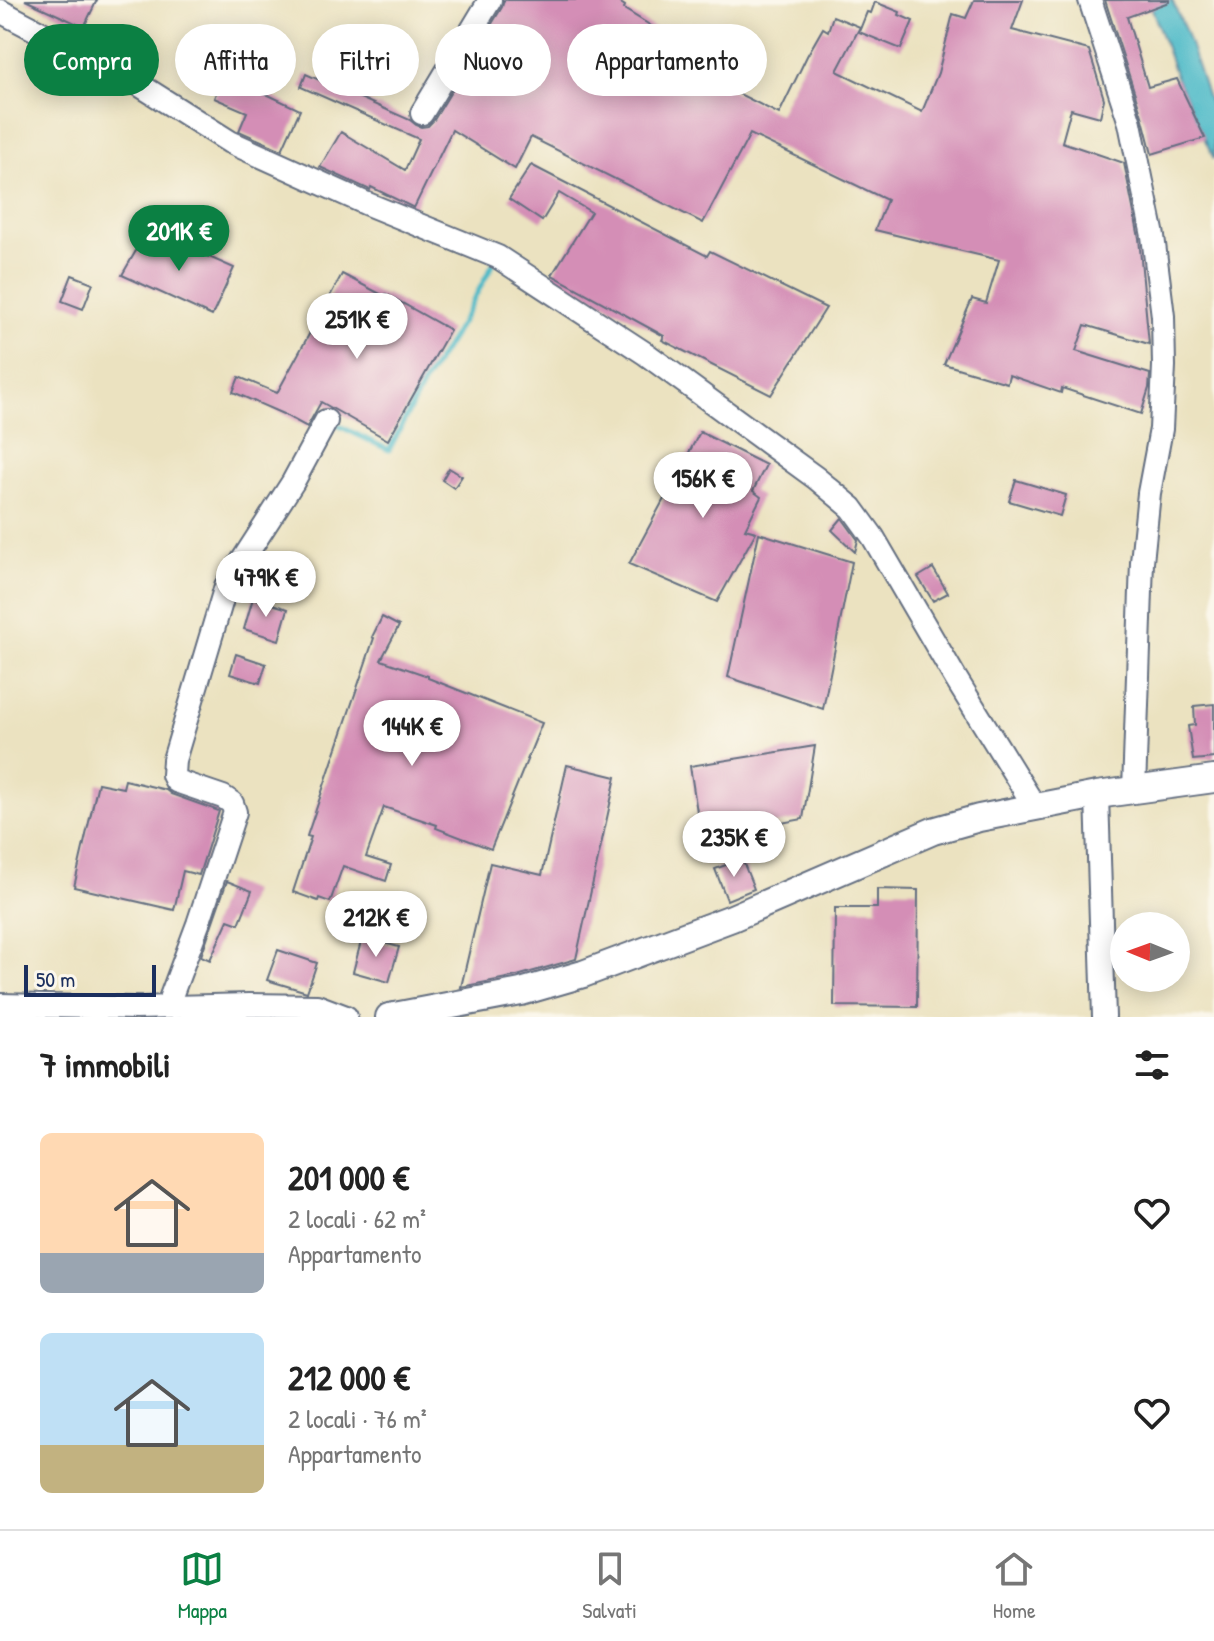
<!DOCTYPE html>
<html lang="it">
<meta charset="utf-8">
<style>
:root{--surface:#fff;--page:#f2f2f2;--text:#222;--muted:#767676;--line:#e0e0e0;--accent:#0b8043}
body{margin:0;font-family:"Patrick Hand",sans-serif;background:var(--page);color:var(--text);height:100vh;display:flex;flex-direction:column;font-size:30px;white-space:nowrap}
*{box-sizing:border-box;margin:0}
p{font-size:26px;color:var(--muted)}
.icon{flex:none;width:44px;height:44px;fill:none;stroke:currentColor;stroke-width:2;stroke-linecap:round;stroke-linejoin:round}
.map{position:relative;height:1017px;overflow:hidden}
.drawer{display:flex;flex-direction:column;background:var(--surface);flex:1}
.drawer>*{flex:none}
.hud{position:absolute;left:24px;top:24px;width:800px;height:72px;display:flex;gap:16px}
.needle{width:52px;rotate:271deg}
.buttons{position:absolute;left:1110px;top:912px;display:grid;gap:16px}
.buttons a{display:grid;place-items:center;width:80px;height:80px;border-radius:50%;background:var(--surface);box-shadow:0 4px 20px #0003;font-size:40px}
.scale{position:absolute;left:24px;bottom:20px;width:132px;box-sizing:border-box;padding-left:8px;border:4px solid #1b2f5e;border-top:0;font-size:22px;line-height:28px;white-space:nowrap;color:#1b2f5e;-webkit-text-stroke:6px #fbf7ec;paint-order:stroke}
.price{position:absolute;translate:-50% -68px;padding:0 18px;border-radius:28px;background:#fff;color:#222;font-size:26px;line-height:52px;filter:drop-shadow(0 2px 4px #0008)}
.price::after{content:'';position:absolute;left:50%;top:48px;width:24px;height:18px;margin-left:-12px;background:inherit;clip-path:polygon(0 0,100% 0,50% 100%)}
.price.selected{background:var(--accent);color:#fff}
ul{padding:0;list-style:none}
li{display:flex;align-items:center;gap:24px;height:200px;padding:0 40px}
li span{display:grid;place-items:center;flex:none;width:224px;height:160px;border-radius:12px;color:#555}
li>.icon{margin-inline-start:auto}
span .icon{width:96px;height:96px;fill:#fffc;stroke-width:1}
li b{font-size:34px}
h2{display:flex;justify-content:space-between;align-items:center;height:96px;padding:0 40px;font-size:34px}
.chip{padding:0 28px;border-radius:36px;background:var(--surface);box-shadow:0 4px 20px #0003;font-size:28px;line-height:72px}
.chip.selected{background:var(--accent);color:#fff}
.tab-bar{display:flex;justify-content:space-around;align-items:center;height:112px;border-top:2px solid var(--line);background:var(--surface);font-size:22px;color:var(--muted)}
.tab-bar a{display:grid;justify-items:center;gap:4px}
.tab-bar .selected{color:var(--accent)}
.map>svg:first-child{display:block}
.water{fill:#4cb9c7;stroke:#347492;stroke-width:2}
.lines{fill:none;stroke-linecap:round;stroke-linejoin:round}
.stream{stroke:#4cb9c7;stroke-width:5}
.building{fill:#d48eb6}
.minor-casing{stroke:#646e80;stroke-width:26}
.tertiary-casing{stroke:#646e80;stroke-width:30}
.minor{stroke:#fff;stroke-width:22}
.tertiary{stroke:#fff;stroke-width:26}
</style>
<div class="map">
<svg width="1214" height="1017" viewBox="0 0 1214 1017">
<rect width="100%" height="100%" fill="#fbf7ec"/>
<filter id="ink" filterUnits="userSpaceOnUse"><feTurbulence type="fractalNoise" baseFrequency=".0125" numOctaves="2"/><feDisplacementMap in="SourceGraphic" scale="16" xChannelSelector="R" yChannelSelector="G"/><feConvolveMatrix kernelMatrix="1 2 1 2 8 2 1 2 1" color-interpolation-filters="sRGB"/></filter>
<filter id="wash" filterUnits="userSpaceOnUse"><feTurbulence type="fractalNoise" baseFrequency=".006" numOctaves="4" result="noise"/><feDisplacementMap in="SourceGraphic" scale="32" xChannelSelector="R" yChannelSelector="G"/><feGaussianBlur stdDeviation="1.8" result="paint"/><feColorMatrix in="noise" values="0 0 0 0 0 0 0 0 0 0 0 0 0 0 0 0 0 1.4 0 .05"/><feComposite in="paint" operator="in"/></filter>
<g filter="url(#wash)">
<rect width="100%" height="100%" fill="#ebe2c0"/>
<path class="water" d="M 1149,0 L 1172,0 L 1186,32 L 1214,116 L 1214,159 L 1177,79 Z"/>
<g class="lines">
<path class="stream" d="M 333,423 L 389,450 L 422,386 L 461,323 L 493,264"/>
</g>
<g id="blocks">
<g class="building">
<path d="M 25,0 L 97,0 L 84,27 Z"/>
<path d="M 504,0 L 616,0 L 625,6 L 624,9 L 674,40 L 664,56 L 779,114 L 807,56 L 823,28 L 828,31 L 833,16 L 860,27 L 837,71 L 922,112 L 938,73 L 953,14 L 966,18 L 974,0 L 1023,0 L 1012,30 L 1089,50 L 1104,99 L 1100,117 L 1071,109 L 1062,142 L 1124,163 L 1139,238 L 1149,344 L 1085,325 L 1076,351 L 1150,374 L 1149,388 L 1141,414 L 1062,388 L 1061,393 L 1009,375 L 1007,383 L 944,364 L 972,299 L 986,303 L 999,260 L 875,230 L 887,200 L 750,134 L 703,223 L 531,137 L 515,169 L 452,130 L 414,208 L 371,187 L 370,190 L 320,167 L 341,132 L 405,170 L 419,139 L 301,87 L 306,74 L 410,120 L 416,125 L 421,127 L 428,126 L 434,120 L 502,7 Z"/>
<path d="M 1105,0 L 1169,0 L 1169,2 L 1127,17 L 1148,87 L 1177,79 L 1205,138 L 1152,154 L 1143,119 Z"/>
<path d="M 875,2 L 900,12 L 899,15 L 913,21 L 901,49 L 859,32 L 867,12 L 871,13 Z"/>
<path d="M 224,74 L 300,110 L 282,150 L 239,131 L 247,112 L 214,98 Z"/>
<path d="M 531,165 L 707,256 L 710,251 L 826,308 L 771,395 L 662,340 L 664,336 L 552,275 L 591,212 L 559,193 L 542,221 L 509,199 Z"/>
<path d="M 148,230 L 234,268 L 212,316 L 122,275 Z"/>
<path d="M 342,274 L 384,296 L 386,294 L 450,330 L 388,440 L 321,402 L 307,427 L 283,414 L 233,392 L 239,377 L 277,393 Z"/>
<path d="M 72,275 L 93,283 L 83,309 L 62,301 Z"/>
<path d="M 700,432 L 766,465 L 753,491 L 761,497 L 745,529 L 756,532 L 717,602 L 629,564 Z"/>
<path d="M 449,468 L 462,476 L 454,488 L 442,480 Z"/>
<path d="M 1016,480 L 1066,495 L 1060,516 L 1009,501 Z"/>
<path d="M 842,518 L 858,540 L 855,552 L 832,530 Z"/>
<path d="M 759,533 L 852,562 L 823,709 L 728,677 Z"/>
<path d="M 933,568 L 948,593 L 933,601 L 918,577 Z"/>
<path d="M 253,598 L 288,609 L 279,640 L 244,629 Z"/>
<path d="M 382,617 L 399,626 L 381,660 L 428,676 L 428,678 L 542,723 L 491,849 L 436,828 L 437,825 L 384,807 L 366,857 L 391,865 L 386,881 L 343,866 L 330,902 L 319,898 L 318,901 L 293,892 L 311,837 L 307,836 L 374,638 L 372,637 Z"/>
<path d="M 236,654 L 266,664 L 260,683 L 230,674 Z"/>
<path d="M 1214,704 L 1214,758 L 1193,760 L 1188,726 L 1195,725 L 1194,706 Z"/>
<path d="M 815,746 L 803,819 L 701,838 L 690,766 Z"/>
<path d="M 567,765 L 616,777 L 576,959 L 517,976 L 461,987 L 490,863 L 542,875 Z"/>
<path d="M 125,780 L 166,790 L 171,794 L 219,811 L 199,875 L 183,871 L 174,910 L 74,887 L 98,783 L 123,788 Z"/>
<path d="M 742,859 L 754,889 L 727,900 L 715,869 Z"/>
<path d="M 227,881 L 252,891 L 239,924 L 228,920 L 210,960 L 201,956 Z"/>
<path d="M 877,889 L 918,890 L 917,1007 L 834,1006 L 835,908 L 877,908 Z"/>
<path d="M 363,934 L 378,938 L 376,941 L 399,947 L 389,982 L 353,972 Z"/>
<path d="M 278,950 L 317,963 L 307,992 L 267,980 Z"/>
</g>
</g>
</g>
<g filter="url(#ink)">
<use href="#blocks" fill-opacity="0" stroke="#646e80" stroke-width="2"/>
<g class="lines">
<g class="minor-casing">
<g id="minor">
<path d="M 1090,0 L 1130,123 L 1153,236 L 1163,316 L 1164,366 L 1161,429 L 1149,493 L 1142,562 L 1134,790"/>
<path d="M 0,11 L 135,82 L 230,142 L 365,203 L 498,257 L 646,354 L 816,478 L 852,508 L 873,537 L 956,679 L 1035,807"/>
<path d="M 422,113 L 490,0"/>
<path d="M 1097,795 L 1104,1017"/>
<path d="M 0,1005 L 136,1008 L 249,1005 L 317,1006 L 346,1017"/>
<path d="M 167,1007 L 198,924 L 235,812 L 232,803 L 223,797 L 176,781 L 173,775 L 174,760 L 226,586 L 293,482 L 326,421"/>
</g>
</g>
<g class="tertiary-casing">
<path id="tertiary" d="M 389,1017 L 521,992 L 583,974 L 732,918 L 933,831 L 979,818 L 1097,795 L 1214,779"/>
</g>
<use href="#minor" class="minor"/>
<use href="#tertiary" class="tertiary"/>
</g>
</g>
</svg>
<div class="buttons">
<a><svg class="needle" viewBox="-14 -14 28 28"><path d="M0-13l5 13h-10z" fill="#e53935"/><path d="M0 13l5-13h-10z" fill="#767676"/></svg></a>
</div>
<div class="scale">50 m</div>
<b class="price selected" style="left:179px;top:273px">201K €</b>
<b class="price" style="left:357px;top:361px">251K €</b>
<b class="price" style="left:703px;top:520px">156K €</b>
<b class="price" style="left:266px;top:619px">479K €</b>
<b class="price" style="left:412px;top:768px">144K €</b>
<b class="price" style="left:734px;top:879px">235K €</b>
<b class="price" style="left:376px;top:959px">212K €</b>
<div class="hud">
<a class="chip selected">Compra</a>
<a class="chip">Affitta</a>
<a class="chip">Filtri</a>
<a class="chip">Nuovo</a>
<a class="chip">Appartamento</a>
</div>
</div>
<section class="drawer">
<h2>7 immobili<svg class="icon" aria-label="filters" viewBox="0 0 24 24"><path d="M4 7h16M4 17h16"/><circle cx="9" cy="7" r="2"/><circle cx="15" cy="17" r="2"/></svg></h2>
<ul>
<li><span style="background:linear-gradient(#ffd9b3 75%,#9aa5b1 0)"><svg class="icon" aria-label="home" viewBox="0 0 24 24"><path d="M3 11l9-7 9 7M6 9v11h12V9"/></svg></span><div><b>201 000 €</b><p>2 locali · 62 m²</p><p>Appartamento</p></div><svg class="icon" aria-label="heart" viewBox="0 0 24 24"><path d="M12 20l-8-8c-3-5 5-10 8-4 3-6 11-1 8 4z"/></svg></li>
<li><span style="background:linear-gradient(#bfe0f5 70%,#c2b280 0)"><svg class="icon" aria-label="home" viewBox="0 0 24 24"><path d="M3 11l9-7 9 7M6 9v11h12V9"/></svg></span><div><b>212 000 €</b><p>2 locali · 76 m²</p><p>Appartamento</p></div><svg class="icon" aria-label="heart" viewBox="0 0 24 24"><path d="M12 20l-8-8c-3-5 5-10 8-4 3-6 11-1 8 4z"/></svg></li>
</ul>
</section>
<nav class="tab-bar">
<a class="selected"><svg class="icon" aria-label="map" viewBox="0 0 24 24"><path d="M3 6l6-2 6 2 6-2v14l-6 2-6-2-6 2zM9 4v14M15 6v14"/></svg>Mappa</a>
<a><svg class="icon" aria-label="saved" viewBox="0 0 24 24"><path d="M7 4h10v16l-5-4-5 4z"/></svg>Salvati</a>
<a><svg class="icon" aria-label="home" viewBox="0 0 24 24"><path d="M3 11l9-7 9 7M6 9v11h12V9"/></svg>Home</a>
</nav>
